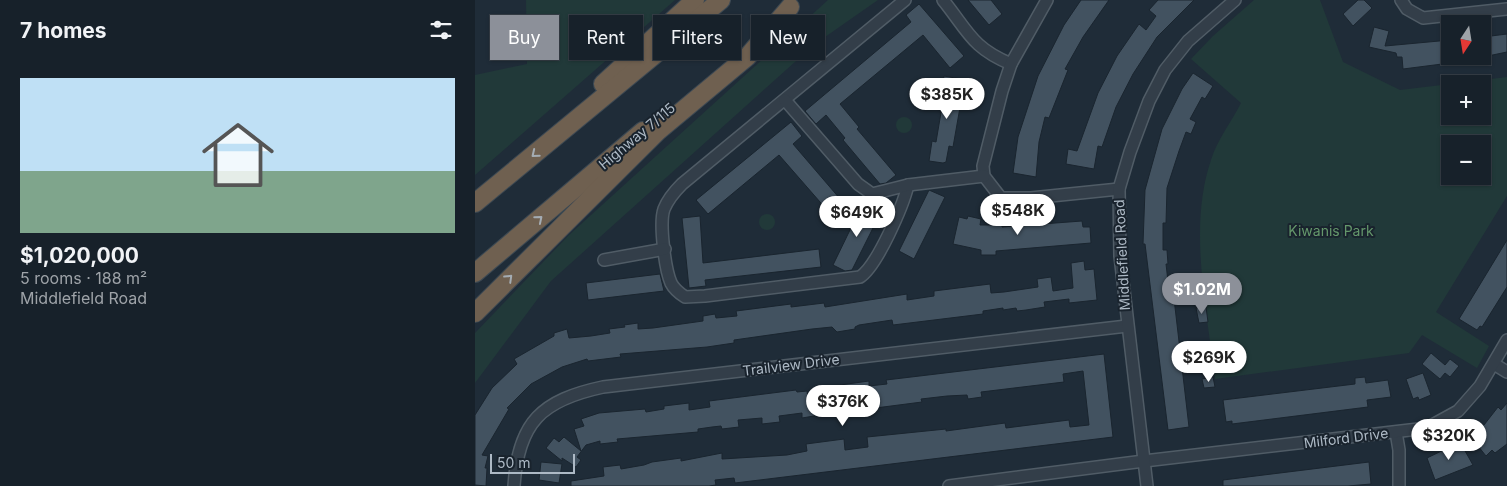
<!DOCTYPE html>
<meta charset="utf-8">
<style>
:root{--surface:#17212a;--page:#242e36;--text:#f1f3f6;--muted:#9ea3a8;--line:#363e47;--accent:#8c9099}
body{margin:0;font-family:Inter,sans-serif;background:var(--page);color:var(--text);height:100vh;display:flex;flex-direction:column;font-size:19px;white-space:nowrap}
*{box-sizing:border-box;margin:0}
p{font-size:16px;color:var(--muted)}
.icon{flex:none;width:28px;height:28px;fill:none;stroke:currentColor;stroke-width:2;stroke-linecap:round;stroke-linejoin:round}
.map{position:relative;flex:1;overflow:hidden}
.details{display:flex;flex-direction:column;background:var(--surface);width:475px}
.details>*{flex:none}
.guide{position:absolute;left:15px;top:15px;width:475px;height:45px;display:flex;gap:10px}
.needle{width:32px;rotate:192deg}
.fabs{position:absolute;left:966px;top:15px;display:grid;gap:10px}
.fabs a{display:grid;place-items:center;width:50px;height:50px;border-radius:0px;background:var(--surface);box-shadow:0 1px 4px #0004,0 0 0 1px var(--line);font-size:25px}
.scale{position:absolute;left:15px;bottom:12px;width:85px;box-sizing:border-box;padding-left:5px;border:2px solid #adb9c5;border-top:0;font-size:14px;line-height:18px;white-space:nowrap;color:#adb9c5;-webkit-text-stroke:4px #19232d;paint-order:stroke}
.price{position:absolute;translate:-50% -42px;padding:0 11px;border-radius:18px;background:#fff;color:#222;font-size:16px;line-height:32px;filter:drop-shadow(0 1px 2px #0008)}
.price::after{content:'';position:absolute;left:50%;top:30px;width:15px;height:11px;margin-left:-8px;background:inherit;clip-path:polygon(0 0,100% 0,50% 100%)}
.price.selected{background:var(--accent);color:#fff}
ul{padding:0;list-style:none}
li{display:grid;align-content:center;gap:10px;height:265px;padding:0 20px}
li+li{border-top:1px solid var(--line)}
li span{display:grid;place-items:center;height:155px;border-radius:0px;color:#555}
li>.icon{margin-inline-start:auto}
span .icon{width:90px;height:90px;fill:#fffc;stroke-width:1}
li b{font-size:21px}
h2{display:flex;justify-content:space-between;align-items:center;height:60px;padding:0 20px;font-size:21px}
.tag{padding:0 18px;border-radius:0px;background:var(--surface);box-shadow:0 1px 4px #0004,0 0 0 1px var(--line);font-size:18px;line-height:45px}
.tag.selected{background:var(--accent);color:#fff}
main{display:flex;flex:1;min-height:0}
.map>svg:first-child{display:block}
.green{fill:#213939;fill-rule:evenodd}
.building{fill:#425260;stroke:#1a252f}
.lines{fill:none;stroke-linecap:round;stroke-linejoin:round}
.minor-casing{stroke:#505c66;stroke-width:14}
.highway-casing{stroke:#3d4953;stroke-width:20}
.minor{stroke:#333e49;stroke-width:11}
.highway{stroke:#6f6050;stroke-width:18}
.oneway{stroke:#a4acb3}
.labels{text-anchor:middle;stroke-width:4;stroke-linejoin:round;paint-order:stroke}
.street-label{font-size:14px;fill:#adb9c5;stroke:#19232d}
.park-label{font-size:14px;fill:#64976b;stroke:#19232d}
</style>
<main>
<section class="details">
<h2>7 homes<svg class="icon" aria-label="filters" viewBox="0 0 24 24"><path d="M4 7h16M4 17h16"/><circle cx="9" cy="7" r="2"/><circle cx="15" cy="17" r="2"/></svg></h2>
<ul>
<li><span style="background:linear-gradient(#bfe0f5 60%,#7fa58c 0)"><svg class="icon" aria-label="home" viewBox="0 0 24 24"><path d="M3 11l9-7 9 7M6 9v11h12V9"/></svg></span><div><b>$1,020,000</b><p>5 rooms · 188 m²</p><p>Middlefield Road</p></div></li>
</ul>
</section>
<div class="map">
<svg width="1032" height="486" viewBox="0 0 1032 486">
<rect width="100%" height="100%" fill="#1f2c38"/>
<g class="green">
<path d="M 51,0 L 200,0 L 0,175 L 0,75 L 52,64 Z"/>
<path d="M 353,0 L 403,0 L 340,44 L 76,281 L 0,383 L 0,333 L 94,235 Z"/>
<path d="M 779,0 L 845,0 L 868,62 L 925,90 L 975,84 L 975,116 L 1008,116 L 1008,84 L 975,84 L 1032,77 L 1032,196 L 961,312 L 1014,346 L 1002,368 L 947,335 L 934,353 L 740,379 C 732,310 713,227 736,160 C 742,140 757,121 766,103 L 716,59 L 738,36 ZM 975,144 L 1008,144 L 1008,176 L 975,176 Z"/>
<circle cx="429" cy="125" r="8"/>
<circle cx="292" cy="222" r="8"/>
</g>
<g class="building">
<path d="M 493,0 L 516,0 L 527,14 L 514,25 Z"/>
<path d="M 606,0 L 634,0 L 608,37 L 590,69 L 593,70 L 574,118 L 570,117 L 564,142 L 561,177 L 538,173 L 543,137 L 563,76 L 589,25 Z"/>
<path d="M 683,0 L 719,0 L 682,37 L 658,74 L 641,107 L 627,147 L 623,146 L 619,169 L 591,164 L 593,149 L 602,151 L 623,93 L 642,56 L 664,24 L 671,30 L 681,16 L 674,10 Z"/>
<path d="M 883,0 L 889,0 L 897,8 L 878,26 L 868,14 Z"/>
<path d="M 444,4 L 489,56 L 475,68 L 448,35 L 365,104 L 384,127 L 382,129 L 421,175 L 411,183 L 405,184 L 368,140 L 370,138 L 351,115 L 341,124 L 330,111 L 436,22 L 431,15 Z"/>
<path d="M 899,27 L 914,31 L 910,46 L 975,40 L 975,63 L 928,69 L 927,57 L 922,57 L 921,53 L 894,47 Z"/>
<path d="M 1032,34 L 1032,52 L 1008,57 L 1008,37 Z"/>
<path d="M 718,73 L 738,86 L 730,99 L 727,97 L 715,119 L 721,122 L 716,134 L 711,132 L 704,151 L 692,188 L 691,223 L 688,223 L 688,250 L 692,250 L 693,264 L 691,264 L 694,290 L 698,290 L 714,427 L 693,430 L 670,244 L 668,244 L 670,190 L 687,129 L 707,89 Z"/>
<path d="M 469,76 L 486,79 L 483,95 L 487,96 L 478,147 L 474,146 L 471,162 L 468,163 L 454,161 L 457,141 L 461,142 L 469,95 L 466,94 Z"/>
<path d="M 316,122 L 327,136 L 318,144 L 372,207 L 359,218 L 304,155 L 233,214 L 221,200 Z"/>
<path d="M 454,190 L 470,197 L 439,259 L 424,251 Z"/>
<path d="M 389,201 L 403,208 L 399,216 L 403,218 L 377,270 L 370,271 L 358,265 Z"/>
<path d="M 225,216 L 228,263 L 344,249 L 346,267 L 230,280 L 231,286 L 214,288 L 207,218 Z"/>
<path d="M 493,216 L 506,219 L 505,225 L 527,225 L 527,227 L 607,221 L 608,227 L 615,227 L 616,243 L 521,251 L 521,255 L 506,255 L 506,250 L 478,244 L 484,217 L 492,219 Z"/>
<path d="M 1032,240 L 1032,287 L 1007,327 L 1005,326 L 1002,330 L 984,319 Z"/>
<path d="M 609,261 L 610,270 L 619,269 L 622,300 L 594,303 L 594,299 L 569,302 L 570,307 L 551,310 L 542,311 L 541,308 L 528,310 L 528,308 L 508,311 L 508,314 L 418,325 L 417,320 L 384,325 L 380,327 L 380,329 L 362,332 L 357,327 L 337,329 L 259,340 L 259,343 L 232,347 L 145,354 L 146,357 L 113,361 L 112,359 L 87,367 L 56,384 L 32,408 L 34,409 L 7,455 L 13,456 L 10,468 L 12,468 L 11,486 L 0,485 L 0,415 L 17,388 L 42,364 L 39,359 L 79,336 L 79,333 L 92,329 L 94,338 L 116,336 L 135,333 L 134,329 L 150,327 L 149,325 L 163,323 L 163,329 L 178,328 L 228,321 L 228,316 L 240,314 L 241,318 L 262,316 L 261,311 L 316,304 L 316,307 L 349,303 L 350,307 L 432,294 L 432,300 L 459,296 L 459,291 L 515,284 L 516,293 L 529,292 L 563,287 L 562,279 L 576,277 L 578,291 L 598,288 L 596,263 Z"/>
<path d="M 185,274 L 189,291 L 113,300 L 111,283 Z"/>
<path d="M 731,307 L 733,322 L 724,323 L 721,308 Z"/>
<path d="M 956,353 L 970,365 L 975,359 L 984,366 L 975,377 L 970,373 L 965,379 L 947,364 Z"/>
<path d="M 629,354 L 638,437 L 260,483 L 259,478 L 240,480 L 241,485 L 234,486 L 96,486 L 96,481 L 129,476 L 128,467 L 145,465 L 146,469 L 169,465 L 177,462 L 206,458 L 206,461 L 247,453 L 247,459 L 312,455 L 332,451 L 331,444 L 369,439 L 370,450 L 393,447 L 392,437 L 471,429 L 471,431 L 530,423 L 531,428 L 594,420 L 595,427 L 614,425 L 608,371 L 588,374 L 589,382 L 506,392 L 507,397 L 493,399 L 492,395 L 472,396 L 446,399 L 447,402 L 385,410 L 386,412 L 369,414 L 369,411 L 327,418 L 327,413 L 304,416 L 305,422 L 287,424 L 287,418 L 263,420 L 264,427 L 247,429 L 246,426 L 237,427 L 223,429 L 223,432 L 142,439 L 143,442 L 125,444 L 125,441 L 111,445 L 102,457 L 106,460 L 101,467 L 87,458 L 87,461 L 71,448 L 79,438 L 84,442 L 89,437 L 106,451 L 99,429 L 109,426 L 106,419 L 124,413 L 170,409 L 171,412 L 189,409 L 189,406 L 214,403 L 214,410 L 235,407 L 234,401 L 321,390 L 322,392 L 332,391 L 333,398 L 355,395 L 354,389 L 365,388 L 365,385 L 394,381 L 394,386 L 412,384 L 411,380 Z"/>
<path d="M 948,373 L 956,395 L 944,400 L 943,397 L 938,399 L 931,379 Z"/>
<path d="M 738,377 L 740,387 L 729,388 L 727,379 Z"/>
<path d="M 890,377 L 891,383 L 913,380 L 916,397 L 892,400 L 893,407 L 757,424 L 757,421 L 751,422 L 748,400 L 880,384 L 880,378 Z"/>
<path d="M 1032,403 L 1032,444 L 1020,453 L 1017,450 L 1011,456 L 995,436 L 1009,425 L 1023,407 L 1026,410 Z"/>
<path d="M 985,442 L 998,465 L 960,480 L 952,458 Z"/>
<path d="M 66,462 L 87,464 L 84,483 L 64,480 Z"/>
<path d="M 894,462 L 896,484 L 873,486 L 748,486 L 748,480 Z"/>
</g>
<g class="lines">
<g class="minor-casing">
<g id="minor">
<path d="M 430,0 L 207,184 C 200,191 193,199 189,209 C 184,223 190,269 196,283 C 199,289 204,293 210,297 L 230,296 L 385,277 C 402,266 428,206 433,185"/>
<path d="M 468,0 C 493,31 497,48 536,64"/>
<path d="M 572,0 L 536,64 L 527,91 L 508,166 L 509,176 L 526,198 L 556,198 L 644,189"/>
<path d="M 926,0 L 932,9 L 948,18 L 1032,9"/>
<path d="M 310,100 L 383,184 L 397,194 L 433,185 L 509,176"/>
<path d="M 129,260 L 190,249"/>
<path d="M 1019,364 L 1032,372"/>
<path d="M 921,432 L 924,450 L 924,486"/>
<path d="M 39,486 C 43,422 67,400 128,387 L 652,326"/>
<path d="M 474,486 L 669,461 L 952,428 L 983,411 L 1005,386 L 1032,340"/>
<path d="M 672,486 L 645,256 L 644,189 L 655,152 L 674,101 L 690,70 L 713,41 L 760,0"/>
</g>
</g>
<g class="highway-casing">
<g id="highway">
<path d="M 128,84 L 220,0"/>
<path d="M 0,203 L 246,0"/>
<path d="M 0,273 L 168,131"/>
<path d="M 0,313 L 183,131 L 273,56 L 315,7"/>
</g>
</g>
<use href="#minor" class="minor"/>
<use href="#highway" class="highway"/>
</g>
<defs><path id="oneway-chevron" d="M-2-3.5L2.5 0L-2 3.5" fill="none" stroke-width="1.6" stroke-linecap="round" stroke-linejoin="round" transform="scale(1.25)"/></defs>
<g class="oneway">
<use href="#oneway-chevron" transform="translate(60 154) rotate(141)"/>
<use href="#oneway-chevron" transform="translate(64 219) rotate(-40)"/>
<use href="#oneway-chevron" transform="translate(34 278) rotate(-44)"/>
</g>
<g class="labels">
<g class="street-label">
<text transform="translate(162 136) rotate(-40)" y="5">Highway 7/115</text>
<text transform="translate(647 255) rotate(-93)" y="5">Middlefield Road</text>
<text transform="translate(316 365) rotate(-7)" y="5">Trailview Drive</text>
<text transform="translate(871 438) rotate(-7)" y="5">Milford Drive</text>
</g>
<g class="park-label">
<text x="856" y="236">Kiwanis Park</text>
</g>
</g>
</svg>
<div class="fabs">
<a><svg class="needle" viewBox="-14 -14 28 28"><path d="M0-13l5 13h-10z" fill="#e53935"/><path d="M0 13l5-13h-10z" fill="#9ea3a8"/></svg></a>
<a>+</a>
<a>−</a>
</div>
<div class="scale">50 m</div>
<b class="price" style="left:472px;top:120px">$385K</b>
<b class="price" style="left:543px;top:236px">$548K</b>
<b class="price" style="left:382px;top:238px">$649K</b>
<b class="price selected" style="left:727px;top:315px">$1.02M</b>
<b class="price" style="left:734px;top:383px">$269K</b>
<b class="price" style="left:368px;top:427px">$376K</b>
<b class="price" style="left:974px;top:461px">$320K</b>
<div class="guide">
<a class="tag selected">Buy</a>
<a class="tag">Rent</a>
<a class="tag">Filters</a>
<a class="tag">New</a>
</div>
</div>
</main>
